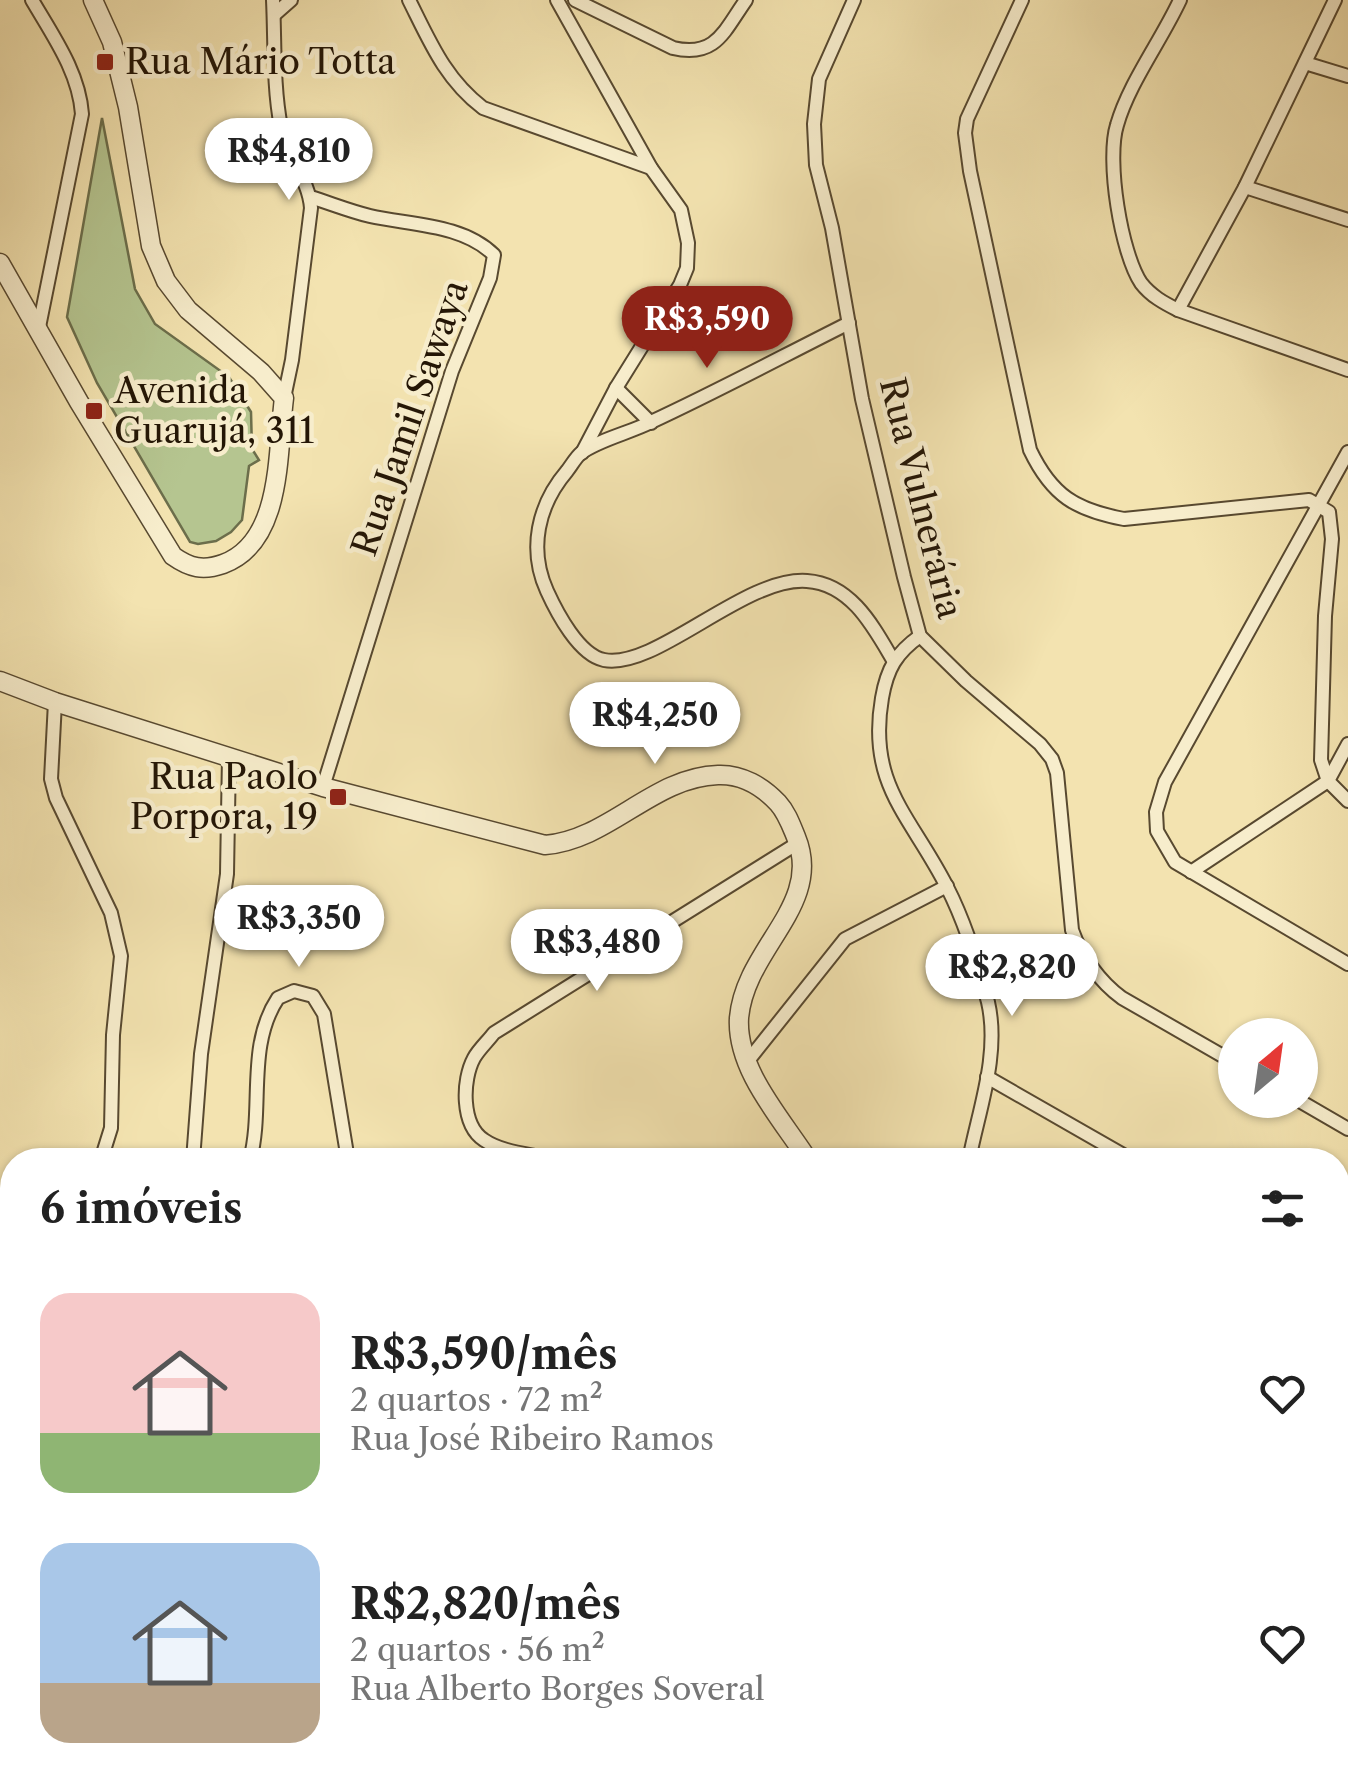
<!DOCTYPE html>
<html lang="pt">
<meta charset="utf-8">
<style>
:root{--surface:#fff;--page:#f2f2f2;--text:#222;--muted:#767676;--accent:#8f2418}
body{margin:0;font-family:"Libre Caslon Text",serif;background:var(--page);color:var(--text);height:100vh;display:flex;flex-direction:column;font-size:38px;white-space:nowrap}
*{box-sizing:border-box;margin:0}
p{font-size:32px;color:var(--muted)}
.icon{flex:none;width:55px;height:55px;fill:none;stroke:currentColor;stroke-width:2;stroke-linecap:round;stroke-linejoin:round}
.map{position:relative;flex:1;overflow:hidden}
.side{position:absolute;left:0px;top:1148px;width:1350px;height:642px;display:flex;flex-direction:column;background:var(--surface);border-radius:40px 40px 0 0;box-shadow:0 2px 8px #0004}
.side>*{flex:none}
.needle{width:65px;rotate:29deg}
.tools{position:absolute;left:1218px;top:1018px;display:grid;gap:20px}
.tools a{display:grid;place-items:center;width:100px;height:100px;border-radius:50%;background:var(--surface);box-shadow:0 2px 8px #0004;font-size:50px}
.price{position:absolute;translate:-50% -85px;padding:0 22px;border-radius:35px;background:#fff;color:#222;font-size:32px;line-height:65px;filter:drop-shadow(0 2px 5px #0008)}
.price::after{content:'';position:absolute;left:50%;top:60px;width:30px;height:22px;margin-left:-15px;background:inherit;clip-path:polygon(0 0,100% 0,50% 100%)}
.price.current{background:var(--accent);color:#fff}
ul{padding:0;list-style:none}
li{display:flex;align-items:center;gap:30px;height:250px;padding:0 40px}
li span{display:grid;place-items:center;flex:none;width:280px;height:200px;border-radius:30px;color:#555}
li>.icon{margin-inline-start:auto}
span .icon{width:120px;height:120px;fill:#fffc;stroke-width:1}
li b{font-size:42px}
h2{display:flex;justify-content:space-between;align-items:center;height:120px;padding:0 40px;font-size:42px}
.map>svg:first-child{display:block}
.green{fill:#b5c590;stroke:#6c6e4b;stroke-width:2.5}
.lines{fill:none;stroke-linecap:round;stroke-linejoin:round}
.minor-casing{stroke:#584930;stroke-width:16}
.tertiary-casing{stroke:#584930;stroke-width:21}
.primary-casing{stroke:#241606;stroke-width:24}
.minor{stroke:#f7edcc;stroke-width:12}
.tertiary{stroke:#f7edcc;stroke-width:18}
.primary{stroke:#eac278;stroke-width:20}
.poi-dot{fill:#8f2418;stroke:#f7edcc;stroke-width:4}
.labels{text-anchor:middle;stroke-width:9;stroke-linejoin:round;paint-order:stroke}
.poi-label{font-size:35px;fill:#241606;stroke:#f7edcc;text-anchor:start}
.street-label{font-size:35px;fill:#241606;stroke:#f7edcc}
</style>
<div class="map">
<svg width="1348" height="1788" viewBox="0 0 1348 1788">
<rect width="100%" height="100%" fill="#f3e3b0"/>
<filter id="stains"><feTurbulence type="fractalNoise" baseFrequency=".002" numOctaves="4"/><feColorMatrix values="0 0 0 0 .2 0 0 0 0 .09 0 0 0 0 .02 0 0 0 .5 -.17"/></filter>
<radialGradient id="worn" r=".72"><stop offset=".6" stop-color="#630" stop-opacity="0"/><stop offset="1" stop-color="#630" stop-opacity=".3"/></radialGradient>
<path class="green" d="M 102,118 L 135,289 L 155,324 L 229,377 L 251,412 L 252,449 L 259,460 L 249,466 L 242,520 L 231,532 L 216,541 L 198,544 L 190,542 L 97,383 L 67,317 Z"/>
<g class="lines">
<g class="minor-casing">
<g id="minor">
<path d="M 32,0 C 53,36 79,72 82,114 L 39,327"/>
<path d="M 273,0 C 275,41 273,86 281,127 C 287,155 309,180 311,208 L 292,360 L 284,398"/>
<path d="M 409,0 C 430,42 445,79 483,108 L 651,168"/>
<path d="M 557,0 L 651,168 L 681,210 L 688,243 L 687,268 L 680,285 L 616,388 L 582,453"/>
<path d="M 575,0 L 673,48 C 716,58 724,31 746,0"/>
<path d="M 854,0 L 819,79 L 814,124 L 816,165 L 832,228 L 862,399 L 904,577 L 920,636 L 966,681 L 1040,744 L 1052,759 L 1057,773 L 1072,930 C 1081,956 1100,982 1122,998 L 1235,1063"/>
<path d="M 1022,0 L 967,119 L 965,133 L 970,171 L 1030,450 C 1052,496 1076,510 1124,519 L 1309,500 L 1329,512 L 1332,539 L 1325,616 L 1321,760 L 1328,781 L 1348,801"/>
<path d="M 1180,0 C 1161,41 1129,83 1117,125 C 1106,160 1121,253 1141,283 C 1151,296 1164,303 1178,310 L 1348,370"/>
<path d="M 274,15 L 291,0"/>
<path d="M 1305,63 L 1348,76"/>
<path d="M 1245,187 L 1348,220"/>
<path d="M 310,197 C 330,203 349,211 370,216 C 410,225 463,224 494,255 L 490,278 L 452,371 L 323,787"/>
<path d="M 1178,310 L 1245,187 L 1335,0"/>
<path d="M 849,323 C 783,356 718,391 651,422 C 632,432 598,440 581,453 C 576,457 571,466 567,471 C 538,505 528,549 547,591 C 557,613 579,655 604,660 C 656,670 745,576 807,581 C 851,584 873,626 893,660"/>
<path d="M 616,388 L 651,423"/>
<path d="M 1348,452 L 1165,782 L 1156,812 L 1157,831 L 1175,862 L 1348,964"/>
<path d="M 920,636 C 896,653 887,669 882,698 C 867,785 911,816 947,887 C 965,922 978,964 988,1002 C 1000,1054 979,1109 969,1160"/>
<path d="M 55,702 L 51,779 L 56,798 L 111,913 L 121,956 L 113,1035 L 111,1128 L 101,1160"/>
<path d="M 1191,872 L 1328,781 L 1348,744"/>
<path d="M 747,1062 L 845,939 L 947,886"/>
<path d="M 987,1077 L 1132,1160"/>
<path d="M 1298,1100 L 1348,1129"/>
<path d="M 193,1160 L 201,1054 L 227,874 L 229,756"/>
<path d="M 250,1160 C 264,1108 246,1046 278,998 L 294,991 L 313,996 L 324,1014 L 348,1160"/>
<path d="M 553,1160 C 531,1154 503,1153 484,1140 C 461,1125 462,1080 474,1058 C 479,1049 488,1041 494,1033 L 798,843"/>
<path d="M 0,1251 L 12,1248"/>
<path d="M 1338,1279 L 1348,1285"/>
<path d="M 1338,1397 L 1348,1418"/>
<path d="M 0,1442 L 12,1433"/>
<path d="M 0,1732 L 12,1720"/>
<path d="M 87,1778 L 95,1788"/>
<path d="M 0,1786 L 12,1765"/>
<path d="M 727,1788 L 739,1778"/>
<path d="M 1028,1788 L 1036,1778"/>
<path d="M 1212,1788 L 1220,1778"/>
</g>
</g>
<g class="tertiary-casing">
<g id="tertiary">
<path d="M 0,263 L 79,402 L 173,556 C 190,568 203,571 223,564 C 283,542 277,453 284,398 L 261,372 L 188,310 L 166,281 L 151,246 L 128,107 L 112,42 L 93,0"/>
<path d="M 0,681 L 55,702 L 323,787 L 545,845 C 609,840 653,777 718,775 C 742,774 763,787 778,803 C 787,813 791,825 796,837 C 824,905 745,948 739,1018 C 736,1070 782,1119 808,1160"/>
<path d="M 1338,1629 L 1348,1630"/>
</g>
</g>
<g class="primary-casing">
<path id="primary" d="M 1338,1773 L 1348,1750"/>
</g>
<use href="#minor" class="minor"/>
<use href="#tertiary" class="tertiary"/>
<use href="#primary" class="primary"/>
</g>
<g class="poi-dot">
<rect x="95" y="52" width="20" height="20" rx="5"/>
<rect x="84" y="401" width="20" height="20" rx="5"/>
<rect x="328" y="787" width="20" height="20" rx="5"/>
</g>
<g class="labels">
<g class="poi-label">
<text x="125" y="74">Rua Mário Totta</text>
<text x="114" y="403">Avenida<tspan x="114" dy="40">Guarujá, 311</tspan></text>
<text x="318" y="789" text-anchor="end">Rua Paolo<tspan x="318" dy="40">Porpora, 19</tspan></text>
</g>
<g class="street-label">
<text transform="translate(410 418) rotate(-71)" y="12">Rua Jamil Sawaya</text>
<text transform="translate(921 498) rotate(76)" y="12">Rua Vulnerária</text>
</g>
</g>
<rect width="100%" height="100%" filter="url(#stains)"/>
<rect width="100%" height="100%" fill="url(#worn)"/>
</svg>
<div class="tools">
<a><svg class="needle" viewBox="-14 -14 28 28"><path d="M0-13l5 13h-10z" fill="#e53935"/><path d="M0 13l5-13h-10z" fill="#767676"/></svg></a>
</div>
<b class="price" style="left:289px;top:203px">R$4,810</b>
<b class="price current" style="left:707px;top:371px">R$3,590</b>
<b class="price" style="left:655px;top:767px">R$4,250</b>
<b class="price" style="left:299px;top:970px">R$3,350</b>
<b class="price" style="left:597px;top:994px">R$3,480</b>
<b class="price" style="left:1012px;top:1019px">R$2,820</b>
<section class="side">
<h2>6 imóveis<svg class="icon" aria-label="filters" viewBox="0 0 24 24"><path d="M4 7h16M4 17h16"/><circle cx="9" cy="7" r="2"/><circle cx="15" cy="17" r="2"/></svg></h2>
<ul>
<li><span style="background:linear-gradient(#f6c9c9 70%,#8fb573 0)"><svg class="icon" aria-label="home" viewBox="0 0 24 24"><path d="M3 11l9-7 9 7M6 9v11h12V9"/></svg></span><div><b>R$3,590/mês</b><p>2 quartos · 72 m²</p><p>Rua José Ribeiro Ramos</p></div><svg class="icon" aria-label="heart" viewBox="0 0 24 24"><path d="M12 20l-8-8c-3-5 5-10 8-4 3-6 11-1 8 4z"/></svg></li>
<li><span style="background:linear-gradient(#a9c7e8 70%,#b9a48a 0)"><svg class="icon" aria-label="home" viewBox="0 0 24 24"><path d="M3 11l9-7 9 7M6 9v11h12V9"/></svg></span><div><b>R$2,820/mês</b><p>2 quartos · 56 m²</p><p>Rua Alberto Borges Soveral</p></div><svg class="icon" aria-label="heart" viewBox="0 0 24 24"><path d="M12 20l-8-8c-3-5 5-10 8-4 3-6 11-1 8 4z"/></svg></li>
</ul>
</section>
</div>
